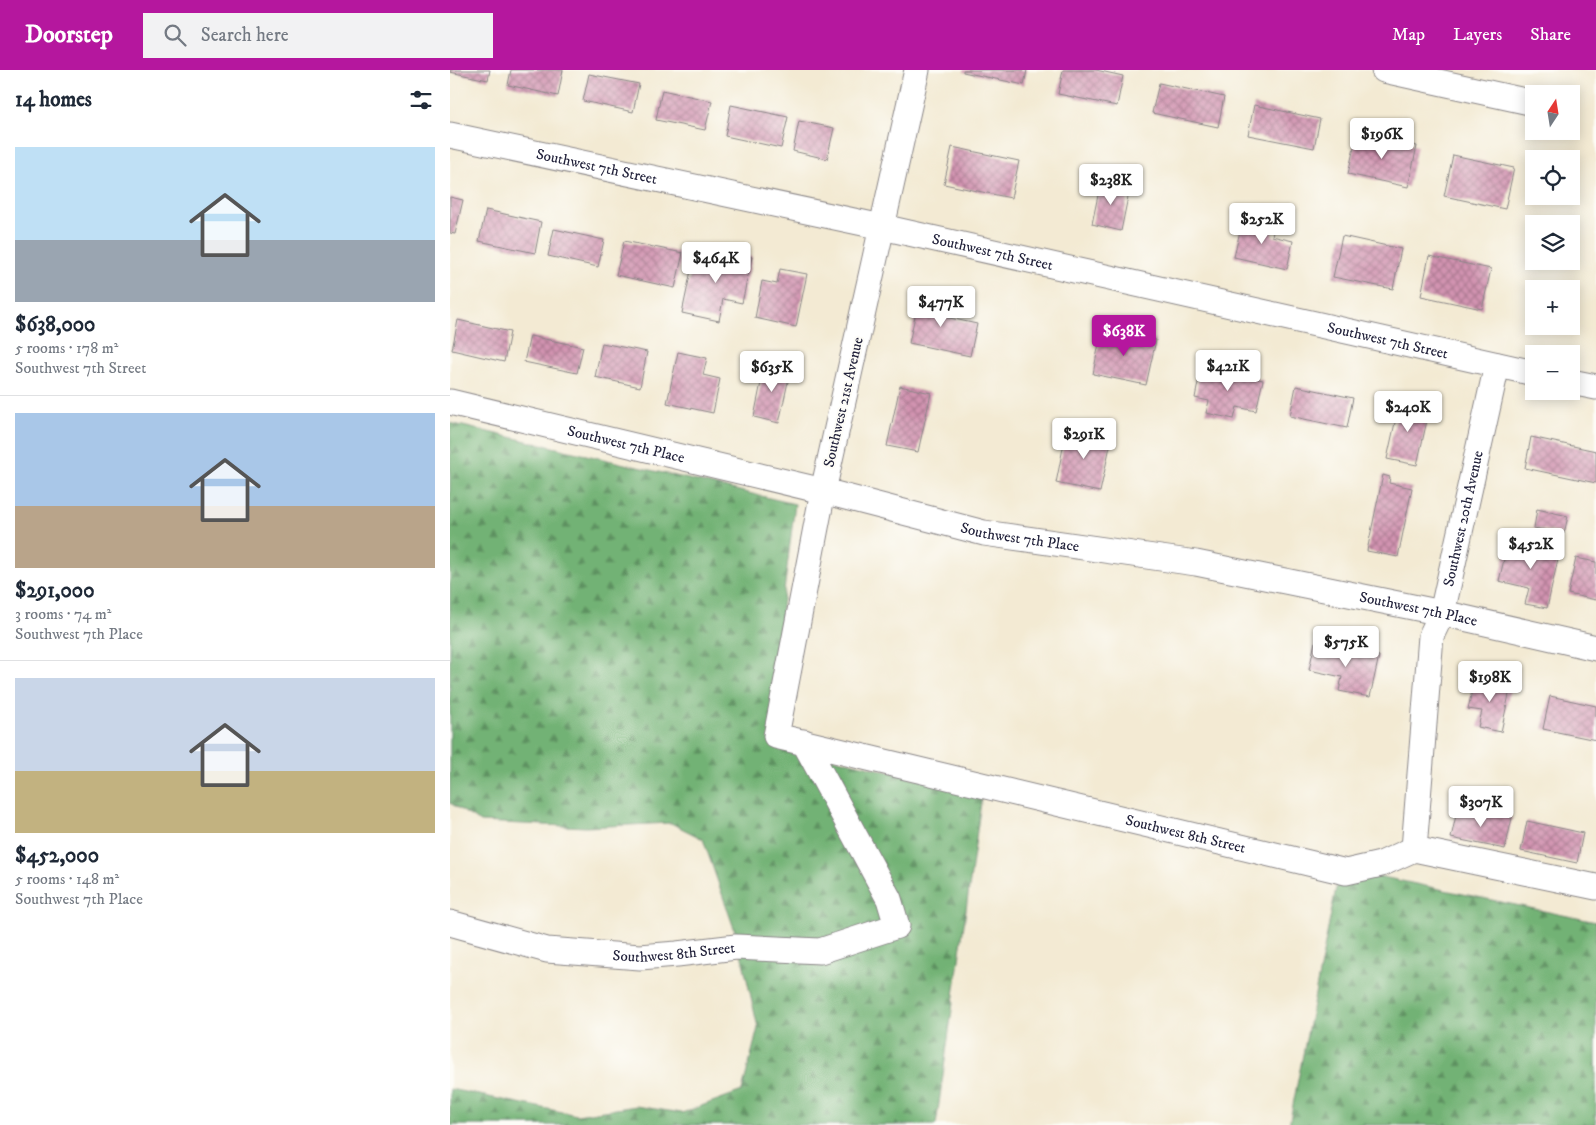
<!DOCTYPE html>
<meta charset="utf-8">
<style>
:root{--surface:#fff;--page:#f2f2f3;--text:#1f2937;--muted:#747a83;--line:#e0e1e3;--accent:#b5179e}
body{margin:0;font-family:"IM FELL DW Pica",serif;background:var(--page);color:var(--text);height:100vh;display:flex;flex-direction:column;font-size:19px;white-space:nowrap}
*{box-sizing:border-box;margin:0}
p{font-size:16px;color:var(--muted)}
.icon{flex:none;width:28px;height:28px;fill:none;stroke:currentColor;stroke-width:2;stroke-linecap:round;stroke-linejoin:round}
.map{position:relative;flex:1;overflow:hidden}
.sheet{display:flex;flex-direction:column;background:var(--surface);width:450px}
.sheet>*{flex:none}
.needle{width:32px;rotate:12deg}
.controls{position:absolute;left:1075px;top:15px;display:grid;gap:10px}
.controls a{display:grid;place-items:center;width:55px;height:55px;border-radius:0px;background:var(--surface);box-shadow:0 2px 12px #0003;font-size:25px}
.price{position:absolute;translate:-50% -42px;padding:0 11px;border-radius:5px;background:#fff;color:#222;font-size:16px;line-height:32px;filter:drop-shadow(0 1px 2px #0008)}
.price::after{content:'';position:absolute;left:50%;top:30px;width:15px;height:11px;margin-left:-8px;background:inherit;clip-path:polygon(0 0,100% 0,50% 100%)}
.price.on{background:var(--accent);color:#fff}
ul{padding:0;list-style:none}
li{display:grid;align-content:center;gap:10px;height:265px;padding:0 15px}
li+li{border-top:1px solid var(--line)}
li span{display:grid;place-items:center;height:155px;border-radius:0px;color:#555}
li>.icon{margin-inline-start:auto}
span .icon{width:90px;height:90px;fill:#fffc;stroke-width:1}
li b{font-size:21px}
h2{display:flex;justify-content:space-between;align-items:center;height:60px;padding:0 15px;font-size:21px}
header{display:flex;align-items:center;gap:30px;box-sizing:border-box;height:70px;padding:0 25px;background:var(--accent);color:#fff}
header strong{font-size:24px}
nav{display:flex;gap:28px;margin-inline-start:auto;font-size:18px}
.search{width:350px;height:45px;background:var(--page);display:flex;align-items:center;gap:12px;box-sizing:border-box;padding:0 18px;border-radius:0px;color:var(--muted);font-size:19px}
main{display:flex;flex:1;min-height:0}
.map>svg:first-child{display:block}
.forest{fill:url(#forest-firs);stroke:#4a6a58}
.building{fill:url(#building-cross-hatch)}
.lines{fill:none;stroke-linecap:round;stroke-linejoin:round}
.minor-casing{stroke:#8a8687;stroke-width:27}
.minor{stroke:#fff;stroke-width:25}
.labels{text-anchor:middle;stroke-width:4;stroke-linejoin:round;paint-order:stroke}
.street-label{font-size:15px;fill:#22223b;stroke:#fdfcf7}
</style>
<header>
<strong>Doorstep</strong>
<div class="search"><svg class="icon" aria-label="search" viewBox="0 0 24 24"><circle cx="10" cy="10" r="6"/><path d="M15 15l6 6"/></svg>Search here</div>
<nav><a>Map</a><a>Layers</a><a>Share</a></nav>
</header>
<main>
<section class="sheet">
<h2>14 homes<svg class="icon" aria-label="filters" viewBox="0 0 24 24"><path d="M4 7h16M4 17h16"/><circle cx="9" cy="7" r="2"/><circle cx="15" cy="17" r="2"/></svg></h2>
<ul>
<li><span style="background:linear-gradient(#bfe0f5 60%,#9aa5b1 0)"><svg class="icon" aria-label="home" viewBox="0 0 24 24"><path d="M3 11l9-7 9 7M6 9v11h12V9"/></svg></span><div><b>$638,000</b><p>5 rooms · 178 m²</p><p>Southwest 7th Street</p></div></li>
<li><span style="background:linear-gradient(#a9c7e8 60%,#b9a48a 0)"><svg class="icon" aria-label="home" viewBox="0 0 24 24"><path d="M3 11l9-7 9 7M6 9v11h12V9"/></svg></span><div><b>$291,000</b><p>3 rooms · 74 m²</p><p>Southwest 7th Place</p></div></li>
<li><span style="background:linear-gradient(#c9d6e8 60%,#c2b280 0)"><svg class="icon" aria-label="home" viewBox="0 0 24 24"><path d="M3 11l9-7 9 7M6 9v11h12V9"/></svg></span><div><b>$452,000</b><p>5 rooms · 148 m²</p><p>Southwest 7th Place</p></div></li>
</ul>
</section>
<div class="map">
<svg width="1146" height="1055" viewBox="0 0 1146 1055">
<defs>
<pattern id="forest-firs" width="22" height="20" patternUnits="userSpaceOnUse" patternTransform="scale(1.25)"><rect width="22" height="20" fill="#72b274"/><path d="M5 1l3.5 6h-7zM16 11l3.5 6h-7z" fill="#5d9060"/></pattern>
<pattern id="building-cross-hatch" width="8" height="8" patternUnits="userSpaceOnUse" patternTransform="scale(1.25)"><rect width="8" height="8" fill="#d193b0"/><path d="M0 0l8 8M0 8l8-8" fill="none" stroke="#a97890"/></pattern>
</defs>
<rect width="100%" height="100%" fill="#fdfcf7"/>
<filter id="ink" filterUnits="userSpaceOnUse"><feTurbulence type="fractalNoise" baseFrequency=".02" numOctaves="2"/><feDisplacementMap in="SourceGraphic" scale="10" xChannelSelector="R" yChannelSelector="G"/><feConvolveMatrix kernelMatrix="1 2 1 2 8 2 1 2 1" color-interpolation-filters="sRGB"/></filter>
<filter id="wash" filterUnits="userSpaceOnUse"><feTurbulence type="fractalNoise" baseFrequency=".0096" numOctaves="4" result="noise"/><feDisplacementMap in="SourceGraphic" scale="20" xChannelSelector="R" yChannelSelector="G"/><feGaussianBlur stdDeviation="1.12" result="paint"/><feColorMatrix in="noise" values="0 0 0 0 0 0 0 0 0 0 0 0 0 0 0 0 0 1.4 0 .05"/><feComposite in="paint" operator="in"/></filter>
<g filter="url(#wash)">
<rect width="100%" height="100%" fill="#f3ead3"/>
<g class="forest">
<path d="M 0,353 L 345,434 L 330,553 L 320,672 L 532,725 L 486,1055 L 0,1055 L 0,1019 L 127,1045 L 186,1036 L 232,1043 L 292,1021 L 308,958 L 288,870 L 253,769 L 221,753 L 136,757 L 30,752 L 0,733 Z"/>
<path d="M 890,798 L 1146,852 L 1146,1055 L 839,1055 Z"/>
</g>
<g id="blocks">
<g class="building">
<path d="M 0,0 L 40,0 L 38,10 L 0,2 Z"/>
<path d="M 61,0 L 113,0 L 108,26 L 58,15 Z"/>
<path d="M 513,0 L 577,0 L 574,15 L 513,2 Z"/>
<path d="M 613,0 L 646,0 L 673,6 L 667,36 L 608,24 Z"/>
<path d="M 139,4 L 189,14 L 183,42 L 133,31 Z"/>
<path d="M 709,13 L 774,27 L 768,57 L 702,43 Z"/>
<path d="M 212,20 L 262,31 L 255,60 L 206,50 Z"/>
<path d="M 281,35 L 338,47 L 331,78 L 275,66 Z"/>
<path d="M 804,35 L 870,49 L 864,78 L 798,65 Z"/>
<path d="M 349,51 L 384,58 L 377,89 L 343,81 Z"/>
<path d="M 907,63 L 967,76 L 958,117 L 898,104 Z"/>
<path d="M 502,77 L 569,91 L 561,128 L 494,114 Z"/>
<path d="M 1003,85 L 1064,98 L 1055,139 L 994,126 Z"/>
<path d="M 651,111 L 680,117 L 671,161 L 642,154 Z"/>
<path d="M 0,127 L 13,130 L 5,164 L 0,163 Z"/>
<path d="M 36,140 L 91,152 L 85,183 L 29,171 Z"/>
<path d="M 793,148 L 825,154 L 822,166 L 843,171 L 837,199 L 784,187 Z"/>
<path d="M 104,159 L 154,170 L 148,197 L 98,186 Z"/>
<path d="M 892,166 L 951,179 L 943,219 L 883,207 Z"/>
<path d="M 174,171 L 233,183 L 225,218 L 166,205 Z"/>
<path d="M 264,179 L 302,187 L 292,233 L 273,229 L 269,251 L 232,243 L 243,191 L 260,195 Z"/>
<path d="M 979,186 L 1041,199 L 1032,239 L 971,226 Z"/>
<path d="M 330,199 L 357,204 L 346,257 L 305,248 L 312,211 L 327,214 Z"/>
<path d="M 470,224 L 499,230 L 495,247 L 527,254 L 520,286 L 459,273 Z"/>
<path d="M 8,250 L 60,262 L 54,292 L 2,280 Z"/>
<path d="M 652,258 L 706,270 L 696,315 L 643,304 Z"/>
<path d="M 80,266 L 133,277 L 127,303 L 74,292 Z"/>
<path d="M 152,273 L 197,282 L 190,317 L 145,307 Z"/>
<path d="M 228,282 L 257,288 L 253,305 L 270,309 L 263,343 L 217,333 Z"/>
<path d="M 315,293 L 341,298 L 329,353 L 304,347 Z"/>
<path d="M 751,297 L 813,310 L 806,341 L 787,337 L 784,349 L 756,343 L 759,331 L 745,328 Z"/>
<path d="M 450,316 L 481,323 L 468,382 L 437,376 Z"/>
<path d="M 846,316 L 903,328 L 897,358 L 840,346 Z"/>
<path d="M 950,330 L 980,337 L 967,395 L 937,389 Z"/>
<path d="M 617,358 L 662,367 L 650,422 L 606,413 Z"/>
<path d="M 1081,367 L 1146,381 L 1146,413 L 1075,398 Z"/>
<path d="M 933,405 L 940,407 L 939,413 L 962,418 L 948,487 L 917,481 Z"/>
<path d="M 1087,439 L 1118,446 L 1114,464 L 1084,458 Z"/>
<path d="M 1059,468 L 1110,480 L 1097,538 L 1075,534 L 1079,518 L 1049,511 Z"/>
<path d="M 1126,488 L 1146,492 L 1146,530 L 1118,524 Z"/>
<path d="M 865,572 L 929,586 L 920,627 L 889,621 L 892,607 L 859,600 Z"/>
<path d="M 1025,607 L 1061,615 L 1051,662 L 1028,657 L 1032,641 L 1018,639 Z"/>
<path d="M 1100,626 L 1146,636 L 1146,670 L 1093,659 Z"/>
<path d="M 1008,736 L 1062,748 L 1055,779 L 1001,768 Z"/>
<path d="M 1077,751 L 1133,763 L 1127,793 L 1071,781 Z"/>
</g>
</g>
</g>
<g filter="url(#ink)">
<use href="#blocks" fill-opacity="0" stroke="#8a8687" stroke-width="1"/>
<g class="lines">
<g class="minor-casing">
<g id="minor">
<path id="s1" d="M 467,0 L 373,421 L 326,666 L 896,802 L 931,794 L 964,779 L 1146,817"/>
<path d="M 934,0 L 1084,33"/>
<path id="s2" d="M 0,65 L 432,157 L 1084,303"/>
<path d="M 1121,312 L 1146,317"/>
<path id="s3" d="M 0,332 L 373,421 L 534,463 L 746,493 L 992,543 L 1146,578"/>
<path id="s4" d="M 964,779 L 981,566 L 992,543 L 1047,295"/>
<path id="s5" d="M 0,853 L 97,880 L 190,887 L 227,884 L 286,877 L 370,881 L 447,856 L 439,829 L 354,672"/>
</g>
</g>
<use href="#minor" class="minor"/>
</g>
</g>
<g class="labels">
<g class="street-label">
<text dy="5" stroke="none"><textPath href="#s2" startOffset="150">Southwest 7th Street</textPath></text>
<text dy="5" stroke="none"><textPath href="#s2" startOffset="555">Southwest 7th Street</textPath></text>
<text dy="5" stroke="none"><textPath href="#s2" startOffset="960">Southwest 7th Street</textPath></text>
<text transform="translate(393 332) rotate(-77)" y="5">Southwest 21st Avenue</text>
<text dy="5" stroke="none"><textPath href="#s3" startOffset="181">Southwest 7th Place</textPath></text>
<text dy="5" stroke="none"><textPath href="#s4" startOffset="336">Southwest 20th Avenue</textPath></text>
<text dy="5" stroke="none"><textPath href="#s3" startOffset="586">Southwest 7th Place</textPath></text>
<text dy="5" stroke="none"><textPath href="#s3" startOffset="991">Southwest 7th Place</textPath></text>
<text dy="5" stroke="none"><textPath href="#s1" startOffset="1102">Southwest 8th Street</textPath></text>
<text dy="5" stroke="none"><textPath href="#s5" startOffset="228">Southwest 8th Street</textPath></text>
</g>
</g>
</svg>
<div class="controls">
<a><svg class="needle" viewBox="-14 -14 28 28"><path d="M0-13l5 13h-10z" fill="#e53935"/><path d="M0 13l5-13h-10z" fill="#747a83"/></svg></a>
<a><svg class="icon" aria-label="locate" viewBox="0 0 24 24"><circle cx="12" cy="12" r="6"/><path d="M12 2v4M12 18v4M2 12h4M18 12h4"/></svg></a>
<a><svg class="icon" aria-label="layers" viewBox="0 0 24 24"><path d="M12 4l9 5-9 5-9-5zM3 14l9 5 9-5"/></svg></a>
<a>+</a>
<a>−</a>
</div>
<b class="price" style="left:932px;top:90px">$196K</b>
<b class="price" style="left:661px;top:136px">$238K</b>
<b class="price" style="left:812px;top:175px">$252K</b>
<b class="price" style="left:266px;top:214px">$464K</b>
<b class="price" style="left:491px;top:258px">$477K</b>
<b class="price on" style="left:674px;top:287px">$638K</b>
<b class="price" style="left:778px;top:322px">$421K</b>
<b class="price" style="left:322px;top:323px">$635K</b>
<b class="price" style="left:958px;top:363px">$240K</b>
<b class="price" style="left:634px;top:390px">$291K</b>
<b class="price" style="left:1081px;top:500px">$452K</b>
<b class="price" style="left:896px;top:598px">$575K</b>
<b class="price" style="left:1040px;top:633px">$198K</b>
<b class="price" style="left:1031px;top:758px">$307K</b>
</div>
</main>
